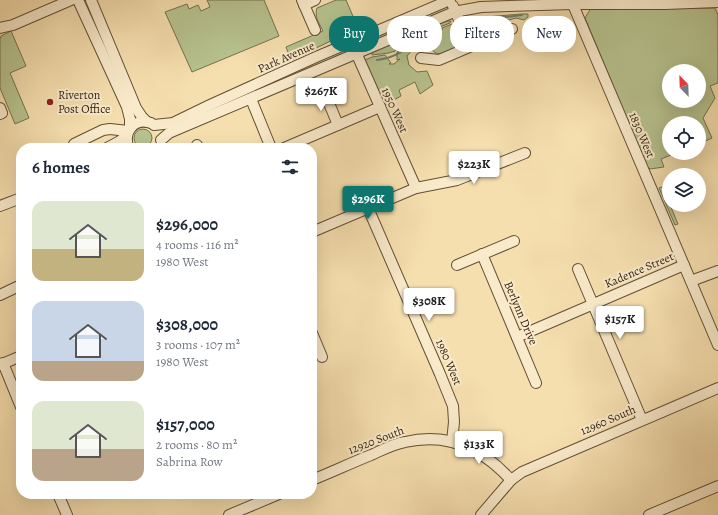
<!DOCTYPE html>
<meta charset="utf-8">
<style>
:root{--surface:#fff;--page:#f6f6f7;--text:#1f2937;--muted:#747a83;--accent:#0f766e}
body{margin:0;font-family:Alegreya,serif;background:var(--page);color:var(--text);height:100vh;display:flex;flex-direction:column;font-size:15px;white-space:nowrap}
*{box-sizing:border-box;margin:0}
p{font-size:13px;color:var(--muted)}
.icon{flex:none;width:22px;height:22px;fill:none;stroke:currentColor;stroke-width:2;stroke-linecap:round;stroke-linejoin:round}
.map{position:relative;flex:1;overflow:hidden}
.drawer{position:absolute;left:16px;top:143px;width:301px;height:356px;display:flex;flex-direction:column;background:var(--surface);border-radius:16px;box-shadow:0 4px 16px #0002}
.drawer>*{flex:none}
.banner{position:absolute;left:329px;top:16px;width:329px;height:36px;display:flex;gap:8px}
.needle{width:26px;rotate:337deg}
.controls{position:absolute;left:662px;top:64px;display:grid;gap:8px}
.controls a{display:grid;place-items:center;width:44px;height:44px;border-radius:50%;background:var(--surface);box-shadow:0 4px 16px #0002;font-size:20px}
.price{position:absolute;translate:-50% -34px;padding:0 9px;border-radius:4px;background:#fff;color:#222;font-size:13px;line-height:26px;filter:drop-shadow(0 1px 2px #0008)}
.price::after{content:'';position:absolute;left:50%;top:24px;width:12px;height:9px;margin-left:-6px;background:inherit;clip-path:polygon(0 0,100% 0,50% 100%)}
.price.current{background:var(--accent);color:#fff}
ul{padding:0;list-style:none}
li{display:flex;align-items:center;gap:12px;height:100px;padding:0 16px}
li span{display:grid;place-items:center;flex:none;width:112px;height:80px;border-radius:12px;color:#555}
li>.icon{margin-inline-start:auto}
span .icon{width:48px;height:48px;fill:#fffc;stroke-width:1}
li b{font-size:17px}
h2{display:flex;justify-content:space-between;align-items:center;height:48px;padding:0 16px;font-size:17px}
.chip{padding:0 14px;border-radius:16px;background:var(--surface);box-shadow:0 4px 16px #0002;font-size:14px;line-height:36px}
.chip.current{background:var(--accent);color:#fff}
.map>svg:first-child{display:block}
.green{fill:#b7c38f;stroke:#74714d;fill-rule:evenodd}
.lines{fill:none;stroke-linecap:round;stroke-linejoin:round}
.stream{stroke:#727d6d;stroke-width:2}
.minor-casing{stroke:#624f34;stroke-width:12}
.minor{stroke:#f9eacb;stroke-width:10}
.poi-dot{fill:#8f2418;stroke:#f9eacb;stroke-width:1.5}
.labels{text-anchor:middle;stroke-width:4;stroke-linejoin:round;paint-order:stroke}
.street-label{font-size:12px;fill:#311f0b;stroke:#f9eacb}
.poi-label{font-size:12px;fill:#311f0b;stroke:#f9eacb;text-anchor:start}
</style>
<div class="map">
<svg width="718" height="515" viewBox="0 0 718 515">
<rect width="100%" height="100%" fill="#f6dfaf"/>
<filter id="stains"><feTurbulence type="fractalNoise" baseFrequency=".005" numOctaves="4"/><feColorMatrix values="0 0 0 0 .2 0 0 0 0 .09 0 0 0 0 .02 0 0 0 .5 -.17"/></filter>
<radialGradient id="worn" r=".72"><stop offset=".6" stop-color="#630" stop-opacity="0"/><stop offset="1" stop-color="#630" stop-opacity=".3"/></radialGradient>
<g class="green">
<path d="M 207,0 L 264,0 L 279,36 L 192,72 L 165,12 L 187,4 L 189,9 L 198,5 L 201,11 L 210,7 Z"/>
<path d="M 336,0 L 346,0 L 358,28 L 291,60 L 286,47 L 323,31 C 319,23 314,16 317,8 Z"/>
<path d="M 591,8 L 715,8 L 718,15 L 718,83 L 710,86 L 715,98 L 703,118 L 712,138 L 699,144 L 699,123 L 669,123 L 669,153 L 676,153 L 661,159 L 664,167 L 650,169 L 646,165 L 585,18 ZM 669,71 L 699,71 L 699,101 L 669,101 Z"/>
<path d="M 521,14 L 528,14 L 528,17 L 524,20 L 516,18 L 509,20 L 499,20 L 481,24 L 504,21 L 505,26 L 478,38 L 473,36 L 466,24 L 466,19 L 473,18 L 473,20 L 474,18 Z"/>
<path d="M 446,21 L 451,21 L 450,23 L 415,37 L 395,51 L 389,53 L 372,55 L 372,52 Z"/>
<path d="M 452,24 L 455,25 C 461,37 466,43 451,50 C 447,51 443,54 439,54 C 435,54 434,51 431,49 C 424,43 415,46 408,51 L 413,49 L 407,56 L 409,65 L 417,72 L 427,71 L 433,85 L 420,94 L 415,82 L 399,90 L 401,96 L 385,105 L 365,60 L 372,57 L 385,55 L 391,63 L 389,64 L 394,64 L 400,59 L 397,60 L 397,52 L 420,37 Z"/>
<path d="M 11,31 L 26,66 L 10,73 L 29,118 L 15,124 L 0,88 L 0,39 L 1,36 Z"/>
<circle cx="143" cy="138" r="9"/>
<path d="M 669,184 L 669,192 L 666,193 L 669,205 L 670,205 L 678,224 L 675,225 L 659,188 Z"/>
</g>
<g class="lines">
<g class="stream">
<path d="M 478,19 L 488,19 L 522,15"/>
<path d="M 377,60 C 397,58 405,48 422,38 C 428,35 436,33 442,29"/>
</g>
<g class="minor-casing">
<g id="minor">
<path d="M 78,0 L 127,107 L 130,119 L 130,128"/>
<path d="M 91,0 L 136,108 L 142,117 L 147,122"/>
<path d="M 302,0 L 315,30"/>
<path d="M 571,0 L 718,345"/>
<path d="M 304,5 L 315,0"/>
<path d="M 453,6 L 470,46"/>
<path d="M 0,28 L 13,25 L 71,0"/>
<path d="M 354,48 L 416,188"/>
<path d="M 421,58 L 439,60 L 512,29"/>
<path d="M 324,91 L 338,125"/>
<path d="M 251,99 L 271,148"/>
<path d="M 0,108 L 2,113 L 0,114"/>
<path d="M 154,125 L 173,123 L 210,105 L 316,57 L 450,0"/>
<path d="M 161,140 L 169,133 L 176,130 L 454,12 L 481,7 L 573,4 L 665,4 L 718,2"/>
<path d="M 74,144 L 103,130 L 110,129 L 128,131"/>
<path d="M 197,145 L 198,148"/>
<path d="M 107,148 L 120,141 L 127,135"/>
<path d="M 129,148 C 122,133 134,117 151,123"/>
<path d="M 284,148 L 380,107"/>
<path d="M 0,206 L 21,198"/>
<path d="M 368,208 L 440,374 L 453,406 L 454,422 L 452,442"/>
<path d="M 312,232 L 416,188 L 457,180 L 525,153"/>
<path d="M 482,254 L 536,383"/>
<path d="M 457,265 L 514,241"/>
<path d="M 578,269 L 642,420"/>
<path d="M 691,281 L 718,271"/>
<path d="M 0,295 L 21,285"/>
<path d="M 312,333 L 322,357"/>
<path d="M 517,337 L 684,265"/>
<path d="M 3,363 L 21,407"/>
<path d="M 0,365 L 21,356"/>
<path d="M 312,480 C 332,472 351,463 371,455 C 382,450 393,444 405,442 C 448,432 483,449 511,480"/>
<path d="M 58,494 L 67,515"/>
<path d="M 229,515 L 279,494"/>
<path d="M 481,515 L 511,480 L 522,472 L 718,388"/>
<path d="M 649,515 L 718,486"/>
</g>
</g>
<use href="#minor" class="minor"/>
</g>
<circle class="poi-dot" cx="50" cy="102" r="4"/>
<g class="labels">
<g class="street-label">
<text transform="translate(286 57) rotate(-24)" y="4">Park Avenue</text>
<text transform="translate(395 110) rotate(66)" y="4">1950 West</text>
<text transform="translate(642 135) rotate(67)" y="4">1830 West</text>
<text transform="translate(639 270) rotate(-23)" y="4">Kadence Street</text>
<text transform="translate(521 313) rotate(67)" y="4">Berlynn Drive</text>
<text transform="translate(449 362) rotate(67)" y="4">1980 West</text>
<text transform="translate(608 420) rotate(-23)" y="4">12960 South</text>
<text transform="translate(376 440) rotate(-21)" y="4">12920 South</text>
</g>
<g class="poi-label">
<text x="58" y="99">Riverton<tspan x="58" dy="14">Post Office</tspan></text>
</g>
</g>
<rect width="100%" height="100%" filter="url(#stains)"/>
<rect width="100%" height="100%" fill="url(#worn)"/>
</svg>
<div class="controls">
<a><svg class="needle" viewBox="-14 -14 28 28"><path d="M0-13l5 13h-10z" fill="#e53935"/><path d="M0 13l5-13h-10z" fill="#747a83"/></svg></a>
<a><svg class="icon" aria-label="locate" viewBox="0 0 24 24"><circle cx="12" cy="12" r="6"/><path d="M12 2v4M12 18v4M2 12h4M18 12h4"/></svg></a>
<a><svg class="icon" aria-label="layers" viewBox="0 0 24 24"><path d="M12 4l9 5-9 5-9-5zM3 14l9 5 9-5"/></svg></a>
</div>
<b class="price" style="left:321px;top:112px">$267K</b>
<b class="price" style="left:474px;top:185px">$223K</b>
<b class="price current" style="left:368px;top:220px">$296K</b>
<b class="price" style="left:429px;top:322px">$308K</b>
<b class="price" style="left:620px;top:340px">$157K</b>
<b class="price" style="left:479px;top:465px">$133K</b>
<div class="banner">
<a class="chip current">Buy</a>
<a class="chip">Rent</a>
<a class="chip">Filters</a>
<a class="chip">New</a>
</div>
<section class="drawer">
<h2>6 homes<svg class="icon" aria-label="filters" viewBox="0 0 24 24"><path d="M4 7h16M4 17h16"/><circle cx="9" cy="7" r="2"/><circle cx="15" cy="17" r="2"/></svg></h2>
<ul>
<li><span style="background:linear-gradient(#dfe7d0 60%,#c2b280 0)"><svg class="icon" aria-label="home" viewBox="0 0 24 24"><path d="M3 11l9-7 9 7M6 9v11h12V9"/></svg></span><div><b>$296,000</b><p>4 rooms · 116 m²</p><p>1980 West</p></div></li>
<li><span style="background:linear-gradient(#c9d6e8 75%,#b9a48a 0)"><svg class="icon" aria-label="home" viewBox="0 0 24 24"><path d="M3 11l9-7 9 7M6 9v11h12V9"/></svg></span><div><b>$308,000</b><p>3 rooms · 107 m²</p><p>1980 West</p></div></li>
<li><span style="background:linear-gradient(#dfe7d0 60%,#b9a48a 0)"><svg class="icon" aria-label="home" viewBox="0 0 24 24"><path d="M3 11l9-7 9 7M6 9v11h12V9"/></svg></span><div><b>$157,000</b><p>2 rooms · 80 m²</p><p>Sabrina Row</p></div></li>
</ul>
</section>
</div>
